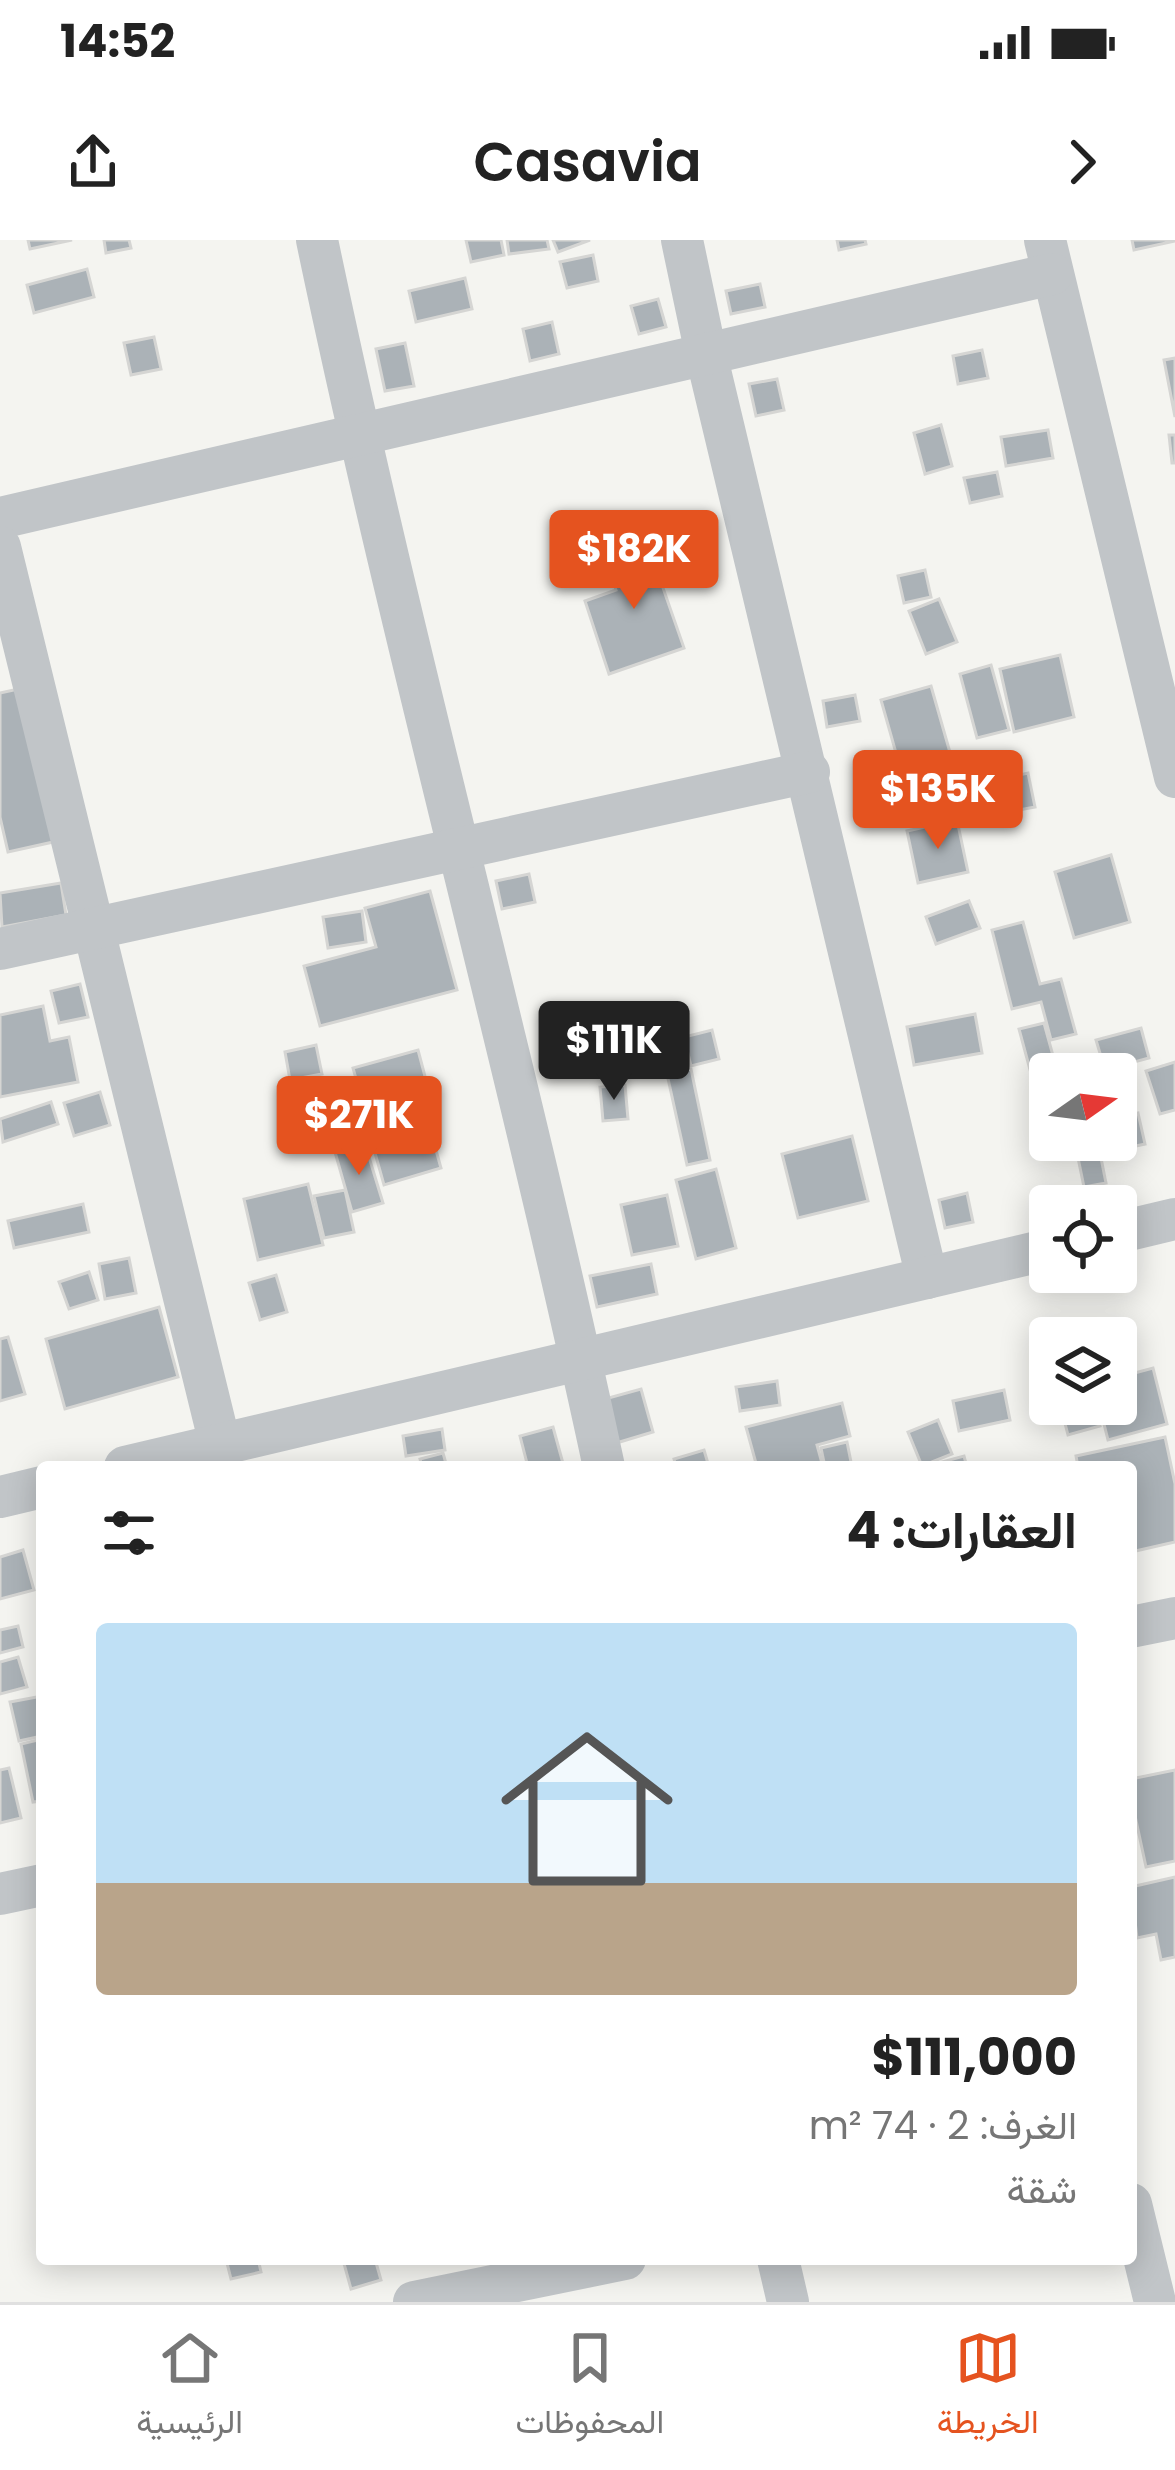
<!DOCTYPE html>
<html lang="ar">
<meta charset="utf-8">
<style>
:root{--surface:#fff;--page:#f2f2f2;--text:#222;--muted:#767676;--line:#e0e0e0;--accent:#e5531f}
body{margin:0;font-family:Poppins,Vazirmatn,sans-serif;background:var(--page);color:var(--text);direction:rtl;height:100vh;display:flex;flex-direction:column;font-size:45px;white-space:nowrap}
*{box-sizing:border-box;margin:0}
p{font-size:39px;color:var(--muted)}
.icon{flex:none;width:66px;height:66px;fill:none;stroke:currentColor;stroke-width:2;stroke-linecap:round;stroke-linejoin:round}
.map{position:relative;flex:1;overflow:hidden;direction:ltr}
.sheet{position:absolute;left:36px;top:1221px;width:1101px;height:804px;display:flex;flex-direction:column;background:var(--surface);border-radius:12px;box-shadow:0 6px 30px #0003;direction:rtl}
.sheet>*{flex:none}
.needle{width:78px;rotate:76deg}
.buttons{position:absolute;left:1029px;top:813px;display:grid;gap:24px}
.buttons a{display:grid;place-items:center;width:108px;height:108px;border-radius:12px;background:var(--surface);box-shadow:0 6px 30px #0003;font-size:60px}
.price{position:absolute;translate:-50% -102px;padding:0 27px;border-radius:12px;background:var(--accent);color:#fff;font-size:39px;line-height:78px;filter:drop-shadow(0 3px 6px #0008)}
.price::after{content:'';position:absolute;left:50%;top:72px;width:36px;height:27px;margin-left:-18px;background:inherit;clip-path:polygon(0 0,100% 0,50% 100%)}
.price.current{background:#222;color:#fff}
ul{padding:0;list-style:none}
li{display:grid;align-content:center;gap:24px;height:636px;padding:0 60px}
li span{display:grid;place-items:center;height:372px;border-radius:12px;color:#555}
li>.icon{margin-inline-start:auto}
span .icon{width:216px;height:216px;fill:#fffc;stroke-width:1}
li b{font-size:51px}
h2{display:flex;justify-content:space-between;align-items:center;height:144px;padding:0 60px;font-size:51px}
.status{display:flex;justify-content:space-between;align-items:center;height:84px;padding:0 60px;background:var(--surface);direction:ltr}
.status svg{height:33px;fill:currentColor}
header{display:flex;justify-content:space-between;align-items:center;height:156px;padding:0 60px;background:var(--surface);font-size:54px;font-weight:600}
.dock{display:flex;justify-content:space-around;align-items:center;height:168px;border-top:3px solid var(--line);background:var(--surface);font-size:33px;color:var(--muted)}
.dock a{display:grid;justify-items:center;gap:6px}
.dock .current{color:var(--accent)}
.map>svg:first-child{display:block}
.building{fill:#abb2b7;stroke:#d5d5d3;stroke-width:3}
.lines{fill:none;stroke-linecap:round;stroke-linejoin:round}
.street{stroke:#c1c5c8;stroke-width:42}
</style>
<div class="status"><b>14:52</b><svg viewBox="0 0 49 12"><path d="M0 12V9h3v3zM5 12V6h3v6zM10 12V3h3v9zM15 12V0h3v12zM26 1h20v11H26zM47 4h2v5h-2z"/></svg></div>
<header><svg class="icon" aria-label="forward" viewBox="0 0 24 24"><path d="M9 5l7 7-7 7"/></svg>Casavia<svg class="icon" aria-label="share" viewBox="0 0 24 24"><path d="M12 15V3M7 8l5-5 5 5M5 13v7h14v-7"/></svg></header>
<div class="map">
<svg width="1175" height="2062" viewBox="0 0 1175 2062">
<rect width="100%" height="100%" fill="#f4f4f0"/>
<g class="building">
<path d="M 28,0 L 72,0 L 30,9 Z"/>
<path d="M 104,0 L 129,0 L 131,8 L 106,13 Z"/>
<path d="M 466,0 L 501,0 L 504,15 L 471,22 Z"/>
<path d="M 507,0 L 547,0 L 549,9 L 509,14 Z"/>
<path d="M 553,0 L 590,0 L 558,12 Z"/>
<path d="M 837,0 L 865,0 L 866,4 L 839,10 Z"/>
<path d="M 1132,0 L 1175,0 L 1175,1 L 1134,10 Z"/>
<path d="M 593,15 L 598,41 L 567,48 L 560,22 Z"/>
<path d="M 87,29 L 94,57 L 34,73 L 27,45 Z"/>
<path d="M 465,38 L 472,69 L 416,82 L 409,51 Z"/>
<path d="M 760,44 L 765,67 L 731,74 L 726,51 Z"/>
<path d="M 658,59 L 666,87 L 639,94 L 631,66 Z"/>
<path d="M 552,82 L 559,114 L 530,121 L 523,89 Z"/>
<path d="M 154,97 L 161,129 L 131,135 L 124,103 Z"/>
<path d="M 405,103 L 414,146 L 385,151 L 376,109 Z"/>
<path d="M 982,110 L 988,138 L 958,144 L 953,116 Z"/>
<path d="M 1175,118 L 1175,177 L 1164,120 Z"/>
<path d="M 777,139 L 784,170 L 756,176 L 749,144 Z"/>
<path d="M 941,185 L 952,226 L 925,234 L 914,193 Z"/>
<path d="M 1048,190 L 1053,218 L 1006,226 L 1001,197 Z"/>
<path d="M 1169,195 L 1175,195 L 1175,223 L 1172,223 Z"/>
<path d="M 997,232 L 1002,256 L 970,263 L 964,238 Z"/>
<path d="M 647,302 L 684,408 L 609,434 L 585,361 L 616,350 L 605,316 Z"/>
<path d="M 925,330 L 931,357 L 904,363 L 898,336 Z"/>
<path d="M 939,359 L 957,402 L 926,414 L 909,371 Z"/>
<path d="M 1060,415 L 1074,477 L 1014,492 L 1000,429 Z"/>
<path d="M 991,425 L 1009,490 L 977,498 L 960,434 Z"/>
<path d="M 931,446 L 957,537 L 907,552 L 881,460 Z"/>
<path d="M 18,449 L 53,602 L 8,612 L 0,577 L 0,453 Z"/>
<path d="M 855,455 L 860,481 L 827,487 L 823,461 Z"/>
<path d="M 1028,533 L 1035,567 L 1003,573 L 997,540 Z"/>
<path d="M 957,580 L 968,632 L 918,643 L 907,591 Z"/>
<path d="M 1111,615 L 1130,682 L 1074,698 L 1055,632 Z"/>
<path d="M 529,634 L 535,662 L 502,669 L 496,641 Z"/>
<path d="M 61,643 L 66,675 L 2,687 L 0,653 Z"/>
<path d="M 430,651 L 457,750 L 320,786 L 304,726 L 376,707 L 365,668 Z"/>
<path d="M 969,661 L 980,688 L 936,704 L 926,677 Z"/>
<path d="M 362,671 L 366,702 L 328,708 L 323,677 Z"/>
<path d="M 1023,682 L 1040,744 L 1061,739 L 1076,794 L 1051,800 L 1041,762 L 1012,769 L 992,690 Z"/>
<path d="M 80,744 L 88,777 L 59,783 L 51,751 Z"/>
<path d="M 43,766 L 50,801 L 69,797 L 78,842 L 0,857 L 0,775 Z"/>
<path d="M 975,774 L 982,813 L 914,825 L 907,787 Z"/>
<path d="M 1044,783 L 1058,834 L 1050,834 L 1050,848 L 1036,852 L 1019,789 Z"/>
<path d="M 1141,788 L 1149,818 L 1105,830 L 1096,800 Z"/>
<path d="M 712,790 L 719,819 L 691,826 L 684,797 Z"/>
<path d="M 316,805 L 322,834 L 290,840 L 285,812 Z"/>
<path d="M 418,810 L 435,874 L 371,892 L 353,828 Z"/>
<path d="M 1175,822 L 1175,870 L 1160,874 L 1146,831 Z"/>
<path d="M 691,829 L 710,920 L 687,925 L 667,834 Z"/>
<path d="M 625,845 L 628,879 L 603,881 L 600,847 Z"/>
<path d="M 100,852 L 110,885 L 74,896 L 64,863 Z"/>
<path d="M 51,862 L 58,884 L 3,902 L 0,879 Z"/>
<path d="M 1138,873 L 1145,904 L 1118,910 L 1116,877 Z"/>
<path d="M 432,896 L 441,928 L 384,945 L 375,913 Z"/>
<path d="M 852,896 L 868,961 L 798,978 L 782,914 Z"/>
<path d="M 365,904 L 383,963 L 352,972 L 335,912 Z"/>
<path d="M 1099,908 L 1106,943 L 1084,947 L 1077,913 Z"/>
<path d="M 716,929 L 736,1008 L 696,1019 L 676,940 Z"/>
<path d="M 308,944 L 323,1005 L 258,1020 L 244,959 Z"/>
<path d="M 345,950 L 354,992 L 324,998 L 314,956 Z"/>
<path d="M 967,953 L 973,982 L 945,988 L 939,960 Z"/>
<path d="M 667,955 L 678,1006 L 632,1015 L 621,965 Z"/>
<path d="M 83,964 L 89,992 L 14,1008 L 8,981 Z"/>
<path d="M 129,1018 L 136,1053 L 105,1059 L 99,1024 Z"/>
<path d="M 651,1024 L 657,1054 L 597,1067 L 590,1036 Z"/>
<path d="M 89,1032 L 98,1060 L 69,1069 L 59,1042 Z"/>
<path d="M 276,1035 L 287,1072 L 260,1080 L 249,1043 Z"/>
<path d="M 159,1067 L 178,1137 L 65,1169 L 46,1099 Z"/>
<path d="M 8,1097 L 25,1154 L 0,1161 L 0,1099 Z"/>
<path d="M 1153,1128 L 1167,1184 L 1108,1200 L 1099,1164 L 1116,1164 L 1116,1138 Z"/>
<path d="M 777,1141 L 780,1165 L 740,1171 L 736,1147 Z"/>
<path d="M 641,1149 L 653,1192 L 613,1204 L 601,1160 Z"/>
<path d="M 1004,1150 L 1010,1180 L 959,1191 L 953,1161 Z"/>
<path d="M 842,1163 L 850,1196 L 817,1205 L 823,1227 L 757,1227 L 746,1187 Z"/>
<path d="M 1060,1164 L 1094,1164 L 1100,1186 L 1068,1195 Z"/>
<path d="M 938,1180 L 952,1214 L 922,1226 L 908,1192 Z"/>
<path d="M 553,1187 L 564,1227 L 528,1227 L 520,1196 Z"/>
<path d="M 442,1189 L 445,1210 L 406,1216 L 403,1196 Z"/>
<path d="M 1165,1197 L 1175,1244 L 1175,1302 L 1131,1312 L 1131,1227 L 1078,1227 L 1076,1216 Z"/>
<path d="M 847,1202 L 852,1227 L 825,1227 L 821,1208 Z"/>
<path d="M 704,1210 L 709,1227 L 676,1227 L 674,1219 Z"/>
<path d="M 443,1213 L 447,1227 L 422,1227 L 420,1219 Z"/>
<path d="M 964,1216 L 967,1227 L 939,1227 L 938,1223 Z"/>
<path d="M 23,1310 L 34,1350 L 0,1359 L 0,1317 Z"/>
<path d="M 18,1386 L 23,1407 L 0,1413 L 0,1390 Z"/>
<path d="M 18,1417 L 27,1447 L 0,1454 L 0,1422 Z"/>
<path d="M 42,1456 L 42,1496 L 19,1501 L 10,1462 Z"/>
<path d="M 42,1499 L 42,1561 L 33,1562 L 21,1504 Z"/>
<path d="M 9,1528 L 21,1578 L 0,1583 L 0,1530 Z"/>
<path d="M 1175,1530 L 1175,1621 L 1146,1627 L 1131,1557 L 1131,1539 Z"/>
<path d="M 1175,1637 L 1175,1717 L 1161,1720 L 1156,1694 L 1137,1698 L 1131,1647 Z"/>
<path d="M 226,2019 L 258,2019 L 261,2032 L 231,2039 Z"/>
<path d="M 375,2019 L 381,2040 L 351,2049 L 343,2020 Z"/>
</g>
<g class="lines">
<g class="street">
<path d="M 317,0 C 403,411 516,816 604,1227"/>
<path d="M 682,0 L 706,114 L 927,1038"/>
<path d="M 1045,0 L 1175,537"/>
<path d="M 0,278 L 1052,34"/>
<path d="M 0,307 L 220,1204"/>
<path d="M 0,709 L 809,532"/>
<path d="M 1116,993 L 1175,979"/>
<path d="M 125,1227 L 1050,1009"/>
<path d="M 0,1257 L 42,1247"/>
<path d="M 1131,1387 L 1175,1378"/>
<path d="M 0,1654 L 42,1645"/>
<path d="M 1131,1964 L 1155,2062"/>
<path d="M 778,2019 L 788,2062"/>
<path d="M 414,2062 L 625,2019"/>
</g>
</g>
</svg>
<div class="buttons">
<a><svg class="needle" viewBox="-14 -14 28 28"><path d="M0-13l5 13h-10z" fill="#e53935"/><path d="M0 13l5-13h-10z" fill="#767676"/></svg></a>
<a><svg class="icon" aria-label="locate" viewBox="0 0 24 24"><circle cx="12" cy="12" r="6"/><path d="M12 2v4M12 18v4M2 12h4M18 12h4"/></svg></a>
<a><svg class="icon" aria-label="layers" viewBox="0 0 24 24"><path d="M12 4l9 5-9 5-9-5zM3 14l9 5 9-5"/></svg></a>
</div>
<b class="price" style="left:634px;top:372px">$182K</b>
<b class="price" style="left:938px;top:612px">$135K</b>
<b class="price current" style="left:614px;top:863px">$111K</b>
<b class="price" style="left:359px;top:938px">$271K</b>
<section class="sheet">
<h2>العقارات: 4<svg class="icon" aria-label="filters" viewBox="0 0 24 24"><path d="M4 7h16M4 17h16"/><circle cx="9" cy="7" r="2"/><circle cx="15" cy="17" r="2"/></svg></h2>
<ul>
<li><span style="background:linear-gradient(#bfe0f5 70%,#b9a48a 0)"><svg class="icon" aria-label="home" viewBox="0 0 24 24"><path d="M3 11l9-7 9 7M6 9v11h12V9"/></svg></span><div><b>$111,000</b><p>الغرف: 2 · 74 m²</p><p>شقة</p></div></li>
</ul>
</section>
</div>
<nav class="dock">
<a class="current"><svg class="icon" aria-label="map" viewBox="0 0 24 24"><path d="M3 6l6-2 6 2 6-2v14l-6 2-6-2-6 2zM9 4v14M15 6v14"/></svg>الخريطة</a>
<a><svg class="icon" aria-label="saved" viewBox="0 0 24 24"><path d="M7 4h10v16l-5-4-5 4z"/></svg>المحفوظات</a>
<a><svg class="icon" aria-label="home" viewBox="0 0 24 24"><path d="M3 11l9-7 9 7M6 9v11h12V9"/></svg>الرئيسية</a>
</nav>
